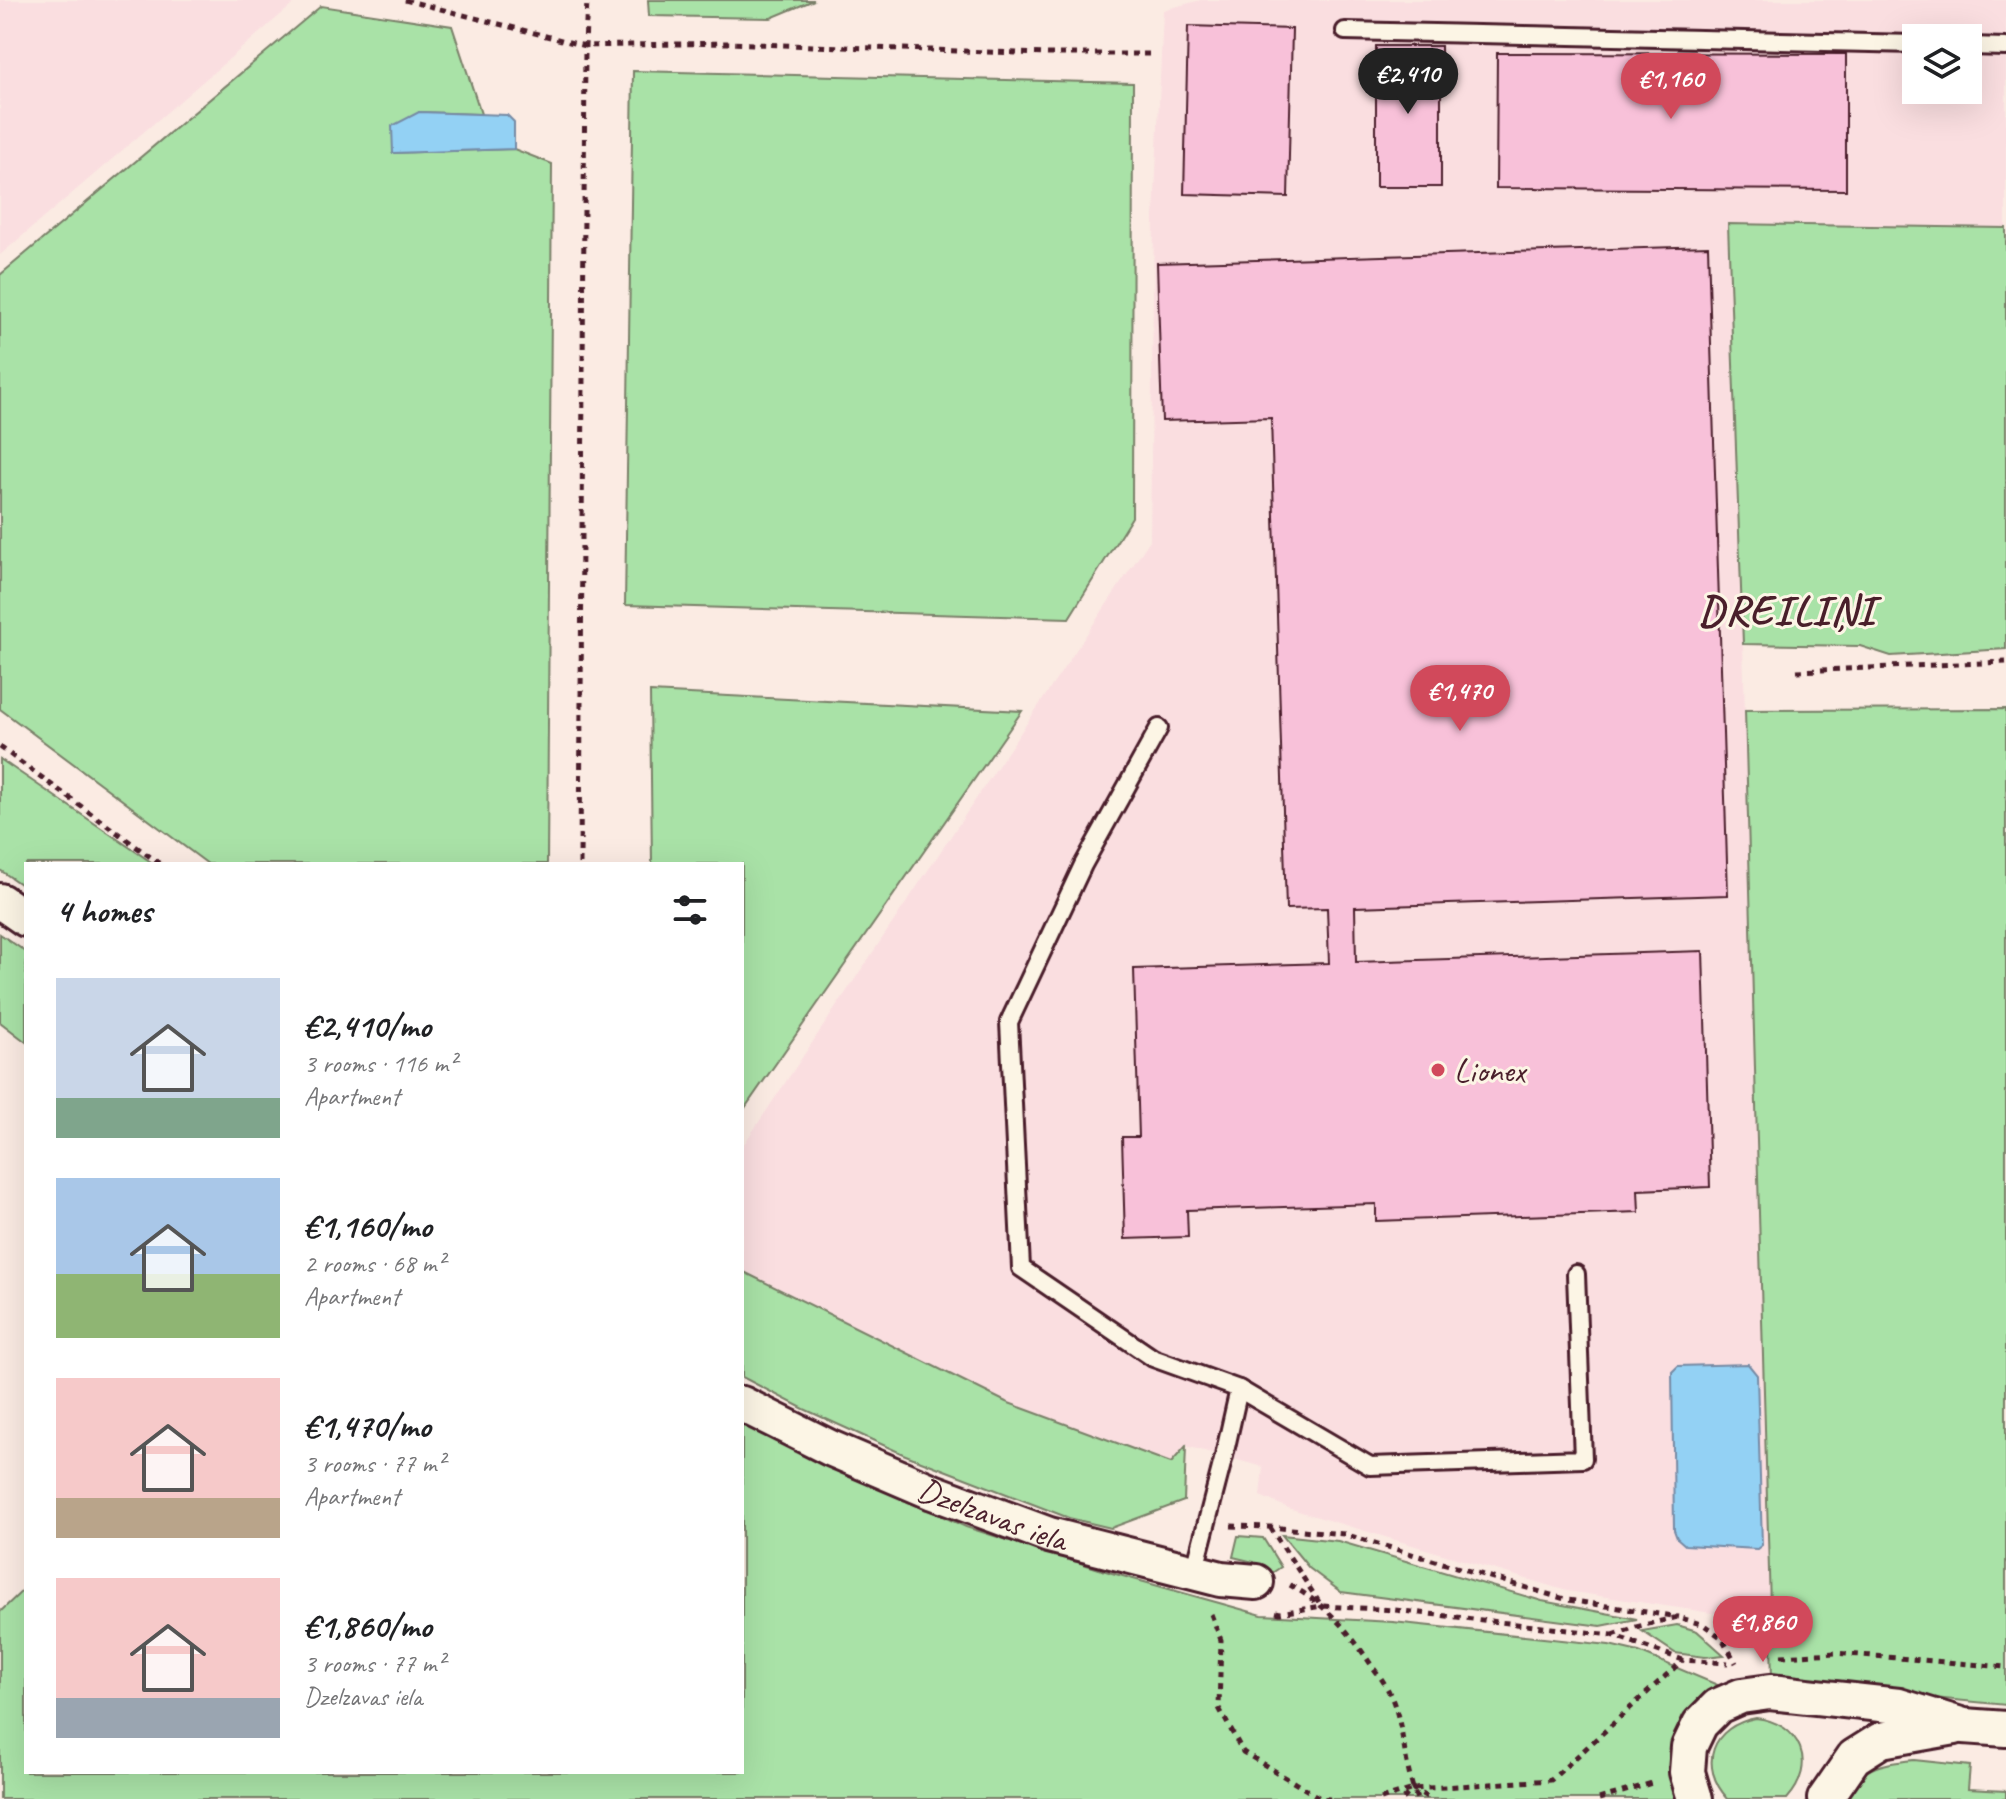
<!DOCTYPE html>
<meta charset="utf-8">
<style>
:root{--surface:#fff;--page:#f6f6f6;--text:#202124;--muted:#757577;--accent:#d1495b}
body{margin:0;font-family:Caveat,sans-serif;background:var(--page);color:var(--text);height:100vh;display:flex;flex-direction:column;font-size:30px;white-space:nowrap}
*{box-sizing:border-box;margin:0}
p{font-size:26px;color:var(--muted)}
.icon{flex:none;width:44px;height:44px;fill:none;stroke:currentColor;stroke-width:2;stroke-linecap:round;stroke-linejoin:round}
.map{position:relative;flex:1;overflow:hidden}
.drawer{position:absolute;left:24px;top:862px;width:720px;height:912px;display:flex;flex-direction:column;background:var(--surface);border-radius:0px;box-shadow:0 8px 32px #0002}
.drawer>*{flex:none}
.tools{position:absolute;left:1902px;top:24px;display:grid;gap:16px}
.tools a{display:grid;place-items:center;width:80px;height:80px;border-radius:0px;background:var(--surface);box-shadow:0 8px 32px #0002;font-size:40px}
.price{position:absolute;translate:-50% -68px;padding:0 18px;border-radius:28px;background:var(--accent);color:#fff;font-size:26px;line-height:52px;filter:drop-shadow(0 2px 4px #0008)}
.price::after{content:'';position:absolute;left:50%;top:48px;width:24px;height:18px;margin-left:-12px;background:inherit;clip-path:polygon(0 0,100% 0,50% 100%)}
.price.selected{background:#222;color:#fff}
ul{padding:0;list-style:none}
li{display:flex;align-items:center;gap:24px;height:200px;padding:0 32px}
li span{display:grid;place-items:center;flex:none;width:224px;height:160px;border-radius:0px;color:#555}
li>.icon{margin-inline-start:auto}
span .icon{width:96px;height:96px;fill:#fffc;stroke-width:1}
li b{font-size:34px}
h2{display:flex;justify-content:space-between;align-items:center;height:96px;padding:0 32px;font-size:34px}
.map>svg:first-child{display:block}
.built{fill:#fadee0;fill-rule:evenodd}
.green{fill:#a9e2a7;stroke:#7a8069;stroke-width:2}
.water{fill:#93d1f4;stroke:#768aa4;stroke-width:2}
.building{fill:#f8c1d9;stroke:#4a1f2b;stroke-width:2}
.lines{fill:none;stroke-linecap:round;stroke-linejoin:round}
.lane-casing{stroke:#4a1f2b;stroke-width:22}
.street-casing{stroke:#4a1f2b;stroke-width:40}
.path{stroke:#4a1f2b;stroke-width:5;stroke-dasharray:6 6;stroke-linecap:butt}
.lane{stroke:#fcf5e5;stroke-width:16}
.street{stroke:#fcf5e5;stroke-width:34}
.poi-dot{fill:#d1495b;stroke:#fcf5e5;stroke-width:3}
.labels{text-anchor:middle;stroke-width:6;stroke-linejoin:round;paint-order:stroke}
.poi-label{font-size:34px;fill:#4a1f2b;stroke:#fcf5e5;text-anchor:start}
.street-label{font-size:34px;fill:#4a1f2b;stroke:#fcf5e5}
.district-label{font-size:42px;font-weight:bold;letter-spacing:2px;fill:#4a1f2b;stroke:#fcf5e5}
</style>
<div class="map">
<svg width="2006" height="1799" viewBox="0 0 2006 1799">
<rect width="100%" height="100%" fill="#fbebe3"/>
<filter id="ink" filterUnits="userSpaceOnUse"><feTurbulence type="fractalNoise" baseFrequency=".0125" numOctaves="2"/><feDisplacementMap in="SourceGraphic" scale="16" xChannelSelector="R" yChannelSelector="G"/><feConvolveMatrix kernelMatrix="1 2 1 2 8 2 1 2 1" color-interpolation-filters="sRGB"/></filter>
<g filter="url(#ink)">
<g class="built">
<path d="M 0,0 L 298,0 L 0,255 Z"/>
<path d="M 1201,0 L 2006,0 L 2006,228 L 1729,224 L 1743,644 L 1771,1622 L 1567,1591 L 1291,1509 L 1260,1496 L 1263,1467 L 1186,1446 L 1171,1463 L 1006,1402 L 742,1271 L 742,1147 L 1150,540 L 1154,217 L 1163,10 ZM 1916,38 L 1968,38 L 1968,90 L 1916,90 Z"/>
</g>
<g class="green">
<path d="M 648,0 L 814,0 L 771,18 L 649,16 Z"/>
<path d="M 321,6 L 452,26 L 481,114 L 419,112 L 393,153 L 514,149 L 552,164 L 547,864 L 208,864 L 0,709 L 0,275 Z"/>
<path d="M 633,71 L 1133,83 L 1132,517 L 1069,618 L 625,605 Z"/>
<path d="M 1728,224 L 2006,228 L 2006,649 L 1891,656 L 1860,646 L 1743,644 Z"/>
<path d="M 650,692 L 1022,711 L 742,1112 L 742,864 L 652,864 Z"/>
<path d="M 2006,709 L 2006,1705 L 1872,1692 L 1772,1679 L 1745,710 Z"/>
<path d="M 0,759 L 154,864 L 26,864 L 26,888 L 0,870 Z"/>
<path d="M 0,934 L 26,952 L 26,1042 L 0,1022 Z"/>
<path d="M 742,1271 L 1006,1402 L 1171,1463 L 1186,1446 L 1184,1501 L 1111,1528 L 1069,1518 L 903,1454 L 804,1409 L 742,1377 Z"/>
<path d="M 742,1424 L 966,1527 L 1112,1573 L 1262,1615 L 1393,1622 L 1609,1645 L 1639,1652 L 1720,1686 L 1690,1710 L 1673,1738 L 1671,1777 L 1680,1799 L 0,1799 L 0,1612 L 26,1587 L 26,1772 L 742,1772 Z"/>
<path d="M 1282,1535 L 1338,1541 L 1542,1601 L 1637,1619 L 1601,1626 L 1341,1592 L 1309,1568 Z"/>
<path d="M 1238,1536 L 1263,1538 L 1281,1567 L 1263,1579 L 1250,1578 L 1254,1562 L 1233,1557 Z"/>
<path d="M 1677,1625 L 1697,1631 L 1724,1655 L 1705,1657 L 1675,1653 L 1642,1631 Z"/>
<path d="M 1756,1718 C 1801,1723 1818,1765 1787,1799 L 1728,1799 C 1697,1765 1712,1726 1756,1718 Z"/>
<path d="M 1914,1760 L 1970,1766 L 1968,1789 L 2006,1791 L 2006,1799 L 1840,1799 C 1861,1767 1878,1764 1914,1760 Z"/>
</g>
<g class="water">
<path d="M 419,112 L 507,115 L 514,122 L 514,149 L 393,153 L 392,126 Z"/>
<path d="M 1748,1364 L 1757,1375 L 1762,1545 L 1757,1549 L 1685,1545 L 1677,1538 L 1674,1530 L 1672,1372 L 1678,1366 Z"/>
</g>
<g class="building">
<path d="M 1188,26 L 1292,29 L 1288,197 L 1184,194 Z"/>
<rect x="1376" y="46" width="65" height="141"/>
<path d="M 1497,53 L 1846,54 L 1846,190 L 1496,188 Z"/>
<path d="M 1708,246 L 1728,895 L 1355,907 L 1356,962 L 1703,951 L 1710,1187 L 1638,1190 L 1639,1212 L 1376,1221 L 1376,1204 L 1187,1210 L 1188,1237 L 1125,1239 L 1122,1137 L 1139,1137 L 1134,969 L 1329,963 L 1327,908 L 1286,909 L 1271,418 L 1162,421 L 1157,263 Z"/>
</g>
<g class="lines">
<g class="lane-casing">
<g id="lane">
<path d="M 1345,31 L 1916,44"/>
<path d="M 1968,46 L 2006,47"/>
<path d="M 1159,728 L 1083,865 L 1009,1022 L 1021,1268 L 1153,1358 L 1239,1389 L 1224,1456 L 1194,1572"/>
<path d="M 1239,1389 L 1370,1466 L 1583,1459 L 1576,1274"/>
</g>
</g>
<g class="street-casing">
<g id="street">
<path d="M 0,901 L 26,919"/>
<path id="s1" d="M 742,1404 L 830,1448 L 933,1492 L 1049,1535 L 1221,1579 L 1256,1582"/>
<path d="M 1695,1799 L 1687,1772 L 1689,1747 L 1700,1724 L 1718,1706 L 1741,1696 L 1770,1692 L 1899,1706 L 1964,1726 L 2006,1729"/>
<path d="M 1825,1799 L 1854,1757 L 1881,1740 L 1955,1727"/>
</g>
</g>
<g class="path">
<path d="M 405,0 L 585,46 L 726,43 L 1047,54 L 1150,54"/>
<path d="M 1797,671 L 2006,662"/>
<path d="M 0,747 L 160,864"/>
<path d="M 580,864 L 585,46 L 587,0"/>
<path d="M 1231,1526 L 1270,1527 L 1344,1534 L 1568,1600 L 1678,1617"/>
<path d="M 1270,1527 L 1319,1602"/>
<path d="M 1290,1585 C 1329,1607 1348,1630 1372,1666 C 1378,1674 1385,1683 1389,1692 C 1405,1724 1403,1766 1417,1799"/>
<path d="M 1276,1612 L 1280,1613 L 1322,1606 L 1395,1610 L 1612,1635 L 1683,1660 L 1728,1663"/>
<path d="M 1211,1614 L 1221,1640 L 1219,1708 L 1243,1752 L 1320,1798 L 1330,1799"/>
<path d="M 1613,1635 L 1636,1627 L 1678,1617 L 1704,1625 L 1722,1638 L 1736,1663"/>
<path d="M 1781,1656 L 1836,1653 L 2006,1667"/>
<path d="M 1381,1799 L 1413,1789 L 1551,1780 L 1683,1660"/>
<path d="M 1403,1799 L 1413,1789 L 1431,1799"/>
<path d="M 1599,1799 L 1655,1782"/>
</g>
<use href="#lane" class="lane"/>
<use href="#street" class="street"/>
</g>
</g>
<circle class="poi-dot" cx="1438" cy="1070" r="8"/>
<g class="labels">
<g class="poi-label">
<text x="1454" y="1082">Lionex</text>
</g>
<g class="street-label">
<text dy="12" stroke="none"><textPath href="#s1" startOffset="274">Dzelzavas iela</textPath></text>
</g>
<g class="district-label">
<text x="1787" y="624">DREILIŅI</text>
</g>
</g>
</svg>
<div class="tools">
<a><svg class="icon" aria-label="layers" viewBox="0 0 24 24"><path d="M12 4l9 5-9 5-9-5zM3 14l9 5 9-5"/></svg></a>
</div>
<b class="price selected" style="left:1408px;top:116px">€2,410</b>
<b class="price" style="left:1671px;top:121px">€1,160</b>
<b class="price" style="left:1460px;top:733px">€1,470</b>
<b class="price" style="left:1763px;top:1664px">€1,860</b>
<section class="drawer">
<h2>4 homes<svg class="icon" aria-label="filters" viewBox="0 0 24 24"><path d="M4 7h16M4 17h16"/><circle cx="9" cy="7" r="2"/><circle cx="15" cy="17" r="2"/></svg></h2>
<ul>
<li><span style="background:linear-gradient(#c9d6e8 75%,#7fa58c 0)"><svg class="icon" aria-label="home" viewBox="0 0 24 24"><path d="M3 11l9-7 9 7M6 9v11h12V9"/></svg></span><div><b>€2,410/mo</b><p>3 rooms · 116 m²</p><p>Apartment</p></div></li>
<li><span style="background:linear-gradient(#a9c7e8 60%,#8fb573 0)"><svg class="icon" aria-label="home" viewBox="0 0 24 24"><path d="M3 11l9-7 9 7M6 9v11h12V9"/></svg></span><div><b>€1,160/mo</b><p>2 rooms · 68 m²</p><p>Apartment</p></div></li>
<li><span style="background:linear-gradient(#f6c9c9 75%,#b9a48a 0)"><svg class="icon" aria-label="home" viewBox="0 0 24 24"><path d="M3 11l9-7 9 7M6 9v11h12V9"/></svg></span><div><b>€1,470/mo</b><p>3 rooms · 77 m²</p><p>Apartment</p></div></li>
<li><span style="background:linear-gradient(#f6c9c9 75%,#9aa5b1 0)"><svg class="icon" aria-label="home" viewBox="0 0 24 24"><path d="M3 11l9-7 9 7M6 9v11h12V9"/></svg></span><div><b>€1,860/mo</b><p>3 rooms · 77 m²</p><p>Dzelzavas iela</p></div></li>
</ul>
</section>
</div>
